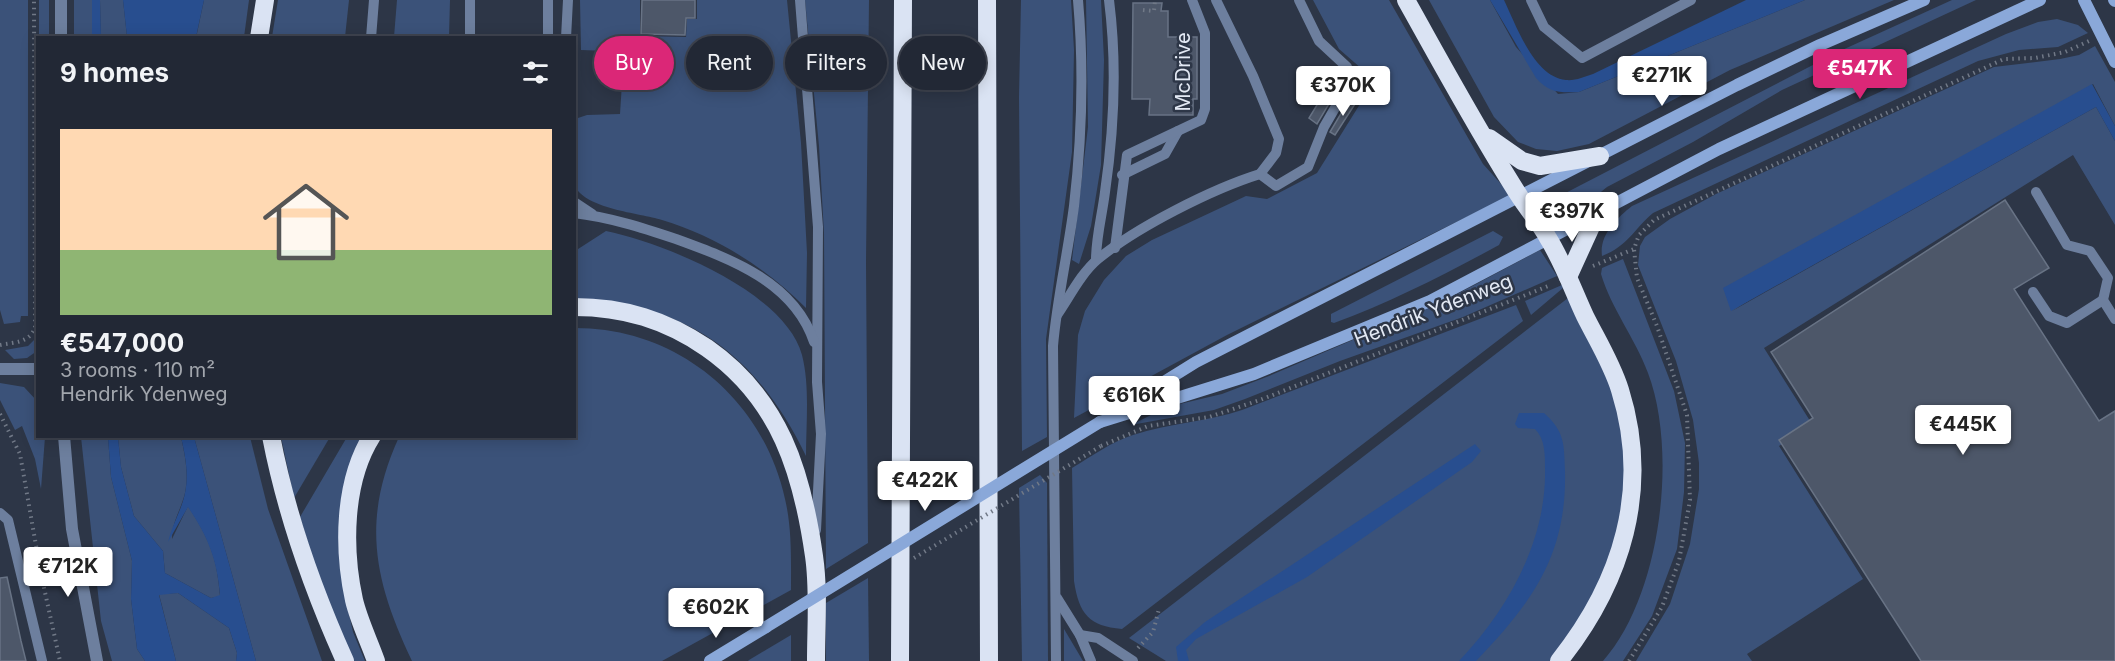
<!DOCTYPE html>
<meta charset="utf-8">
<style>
:root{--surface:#222835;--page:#2a303d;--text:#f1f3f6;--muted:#a2a6ad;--line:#3f4450;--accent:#db2777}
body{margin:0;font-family:Inter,sans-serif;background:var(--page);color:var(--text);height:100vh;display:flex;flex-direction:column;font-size:22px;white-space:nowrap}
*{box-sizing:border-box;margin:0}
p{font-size:20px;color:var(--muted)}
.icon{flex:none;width:33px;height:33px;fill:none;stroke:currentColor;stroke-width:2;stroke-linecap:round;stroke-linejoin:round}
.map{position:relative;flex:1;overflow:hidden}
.panel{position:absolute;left:36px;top:36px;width:540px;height:402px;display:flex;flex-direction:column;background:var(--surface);border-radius:0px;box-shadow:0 3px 15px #0003,0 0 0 2px var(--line)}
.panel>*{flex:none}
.top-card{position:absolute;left:594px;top:36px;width:570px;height:54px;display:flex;gap:12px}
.price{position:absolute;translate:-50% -51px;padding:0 14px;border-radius:6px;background:#fff;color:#222;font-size:20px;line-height:39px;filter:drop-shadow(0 2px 3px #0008)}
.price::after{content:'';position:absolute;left:50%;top:36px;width:18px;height:14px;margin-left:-9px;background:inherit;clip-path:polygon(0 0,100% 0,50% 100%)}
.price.current{background:var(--accent);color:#fff}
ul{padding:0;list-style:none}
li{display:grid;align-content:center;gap:12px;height:318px;padding:0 24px}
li+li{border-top:2px solid var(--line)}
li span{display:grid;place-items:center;height:186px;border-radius:0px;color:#555}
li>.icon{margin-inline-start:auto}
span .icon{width:108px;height:108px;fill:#fffc;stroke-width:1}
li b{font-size:26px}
h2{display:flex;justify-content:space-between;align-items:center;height:72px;padding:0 24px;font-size:26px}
.chip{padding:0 21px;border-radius:27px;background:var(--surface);box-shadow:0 3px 15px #0003,0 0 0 2px var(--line);font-size:21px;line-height:54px}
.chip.current{background:var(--accent);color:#fff}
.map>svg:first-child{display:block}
.green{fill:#3b5279}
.water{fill:#284e8f}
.building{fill:#4d5769;stroke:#687385;stroke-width:1.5}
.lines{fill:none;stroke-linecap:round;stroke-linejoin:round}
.path{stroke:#717987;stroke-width:4;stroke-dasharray:1.5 4.5;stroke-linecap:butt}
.service{stroke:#6d7f9e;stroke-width:10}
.minor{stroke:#6d7f9e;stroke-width:12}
.tertiary{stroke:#6d7f9e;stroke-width:12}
.secondary{stroke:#8aa8d9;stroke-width:12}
.motorway{stroke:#dae3f3;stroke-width:18}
.path-bridge{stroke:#717987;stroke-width:4;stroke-dasharray:1.5 4.5;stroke-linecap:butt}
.secondary-bridge{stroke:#8aa8d9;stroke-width:12}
.labels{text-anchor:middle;stroke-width:5;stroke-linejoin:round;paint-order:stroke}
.street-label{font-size:20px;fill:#e3e9f4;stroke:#2d3647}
</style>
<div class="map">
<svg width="2115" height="661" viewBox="0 0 2115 661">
<rect width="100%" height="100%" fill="#2d3647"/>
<g class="green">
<path d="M 0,0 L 28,0 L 28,316 L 21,316 L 20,322 L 4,324 L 0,310 Z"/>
<rect x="39" y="0" width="10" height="37"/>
<rect x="74" y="0" width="18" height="37"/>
<path d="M 100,0 L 123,0 L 127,37 L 101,37 Z"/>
<path d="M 204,0 L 249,0 L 244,37 L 196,38 Z"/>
<path d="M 278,0 L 349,0 L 345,37 L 272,37 Z"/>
<path d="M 397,0 L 450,0 L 449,37 L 394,37 Z"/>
<path d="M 580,0 L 640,0 L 640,36 L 686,37 L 687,19 L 697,19 L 697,0 L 787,0 L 801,143 L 807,253 L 806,308 C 766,268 716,236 662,220 C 640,213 583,209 574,184 C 571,173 574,133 575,119 L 587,115 L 620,114 L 622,83 L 635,84 L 636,52 L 581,50 Z"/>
<path d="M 805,0 L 869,0 L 866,262 L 868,543 L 826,569 L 824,233 L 819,146 Z"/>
<path d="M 1021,0 L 1071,0 L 1074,50 L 1072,152 L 1046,339 L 1047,437 L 1022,451 L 1019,97 Z"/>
<path d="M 1086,0 L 1101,0 L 1104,60 L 1101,165 L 1091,226 L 1079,264 L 1072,260 L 1088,127 Z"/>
<path d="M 1313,0 L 1389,0 L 1483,164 L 1511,195 L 1227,335 L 1074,418 L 1078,335 L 1085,311 L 1104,280 L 1126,256 L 1152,240 L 1246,196 L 1267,199 L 1317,173 L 1370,88 L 1362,69 L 1339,49 Z"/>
<path d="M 1429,0 L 1490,0 L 1516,47 L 1558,94 L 1579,92 L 1805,0 L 1894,0 L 1730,70 L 1589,144 L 1557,151 L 1536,149 L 1518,142 L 1494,117 Z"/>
<path d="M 1952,0 L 1976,0 L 1782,90 L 1693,142 L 1607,187 L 1564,222 L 1553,221 L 1547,211 L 1550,201 L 1840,51 Z"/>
<path d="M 2057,19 L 2078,25 L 2088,33 L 2058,47 L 2019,50 L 1978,61 L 1653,213 C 1634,229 1628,246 1602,256 C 1599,235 1617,218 1632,206 L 2006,34 L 2038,22 Z"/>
<path d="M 2095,46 L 2115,82 L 2115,126 L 2093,84 L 1732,311 L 2096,107 L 2115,141 L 2115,225 L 2073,155 L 1764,348 L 1812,424 L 1779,446 L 1863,579 L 1747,654 L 1752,661 L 1636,661 L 1670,604 L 1690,544 L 1699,489 L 1699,463 L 1693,420 L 1676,361 L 1638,265 L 1640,246 L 1645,237 L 1670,219 L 1716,194 L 1994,67 L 2060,59 L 2079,55 Z"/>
<path d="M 606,231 C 664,243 785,292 802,355 C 810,386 806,423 806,456 C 757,355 688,303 575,300 L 575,251 Z"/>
<path d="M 1493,231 L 1503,237 L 1499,245 C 1446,274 1391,302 1334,323 L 1331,322 L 1331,314 Z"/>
<path d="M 1540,250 L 1557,276 L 1463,317 L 1340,361 L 1245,399 L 1214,410 L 1131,425 L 1167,407 L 1222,394 L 1269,376 L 1448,299 Z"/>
<path d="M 1623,259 L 1674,391 L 1685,443 L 1684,492 L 1677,549 L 1652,616 L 1623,661 L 1603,661 C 1661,596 1678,452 1648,373 C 1635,338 1611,308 1601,274 L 1602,268 Z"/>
<path d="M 1562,285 L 1563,288 L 1531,315 L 1525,301 Z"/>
<path d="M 1568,298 L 1606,372 L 1618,412 L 1630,479 L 1604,586 L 1552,661 L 1166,661 L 1129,638 Z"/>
<path d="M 1516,305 L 1523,321 L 1518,325 L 1122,629 C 1089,626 1079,614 1074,581 L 1072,468 C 1092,456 1111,442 1133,435 C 1169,423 1207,422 1242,410 Z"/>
<path d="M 575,328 C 678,328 763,399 785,499 C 792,528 791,560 791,590 L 662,661 L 412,661 C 374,581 361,520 399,437 L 574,436 Z"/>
<path d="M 37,337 L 37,351 L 27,358 L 14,359 L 5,350 L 28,346 Z"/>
<path d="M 0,383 L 24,387 L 37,401 L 38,436 L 45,437 L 41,489 L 35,459 L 22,426 L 15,430 L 0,400 Z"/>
<path d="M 81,437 L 108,437 L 111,477 L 132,561 L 131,599 L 137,649 L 145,661 L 112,661 L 101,621 Z"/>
<path d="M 118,437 L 181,437 C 185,455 189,474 185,493 C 181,510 172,521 172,539 L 188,506 C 209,539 217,556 220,596 L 211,598 L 165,573 L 163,551 L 134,516 L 121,467 Z"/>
<path d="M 194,437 L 250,437 L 268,509 L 322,661 L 256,661 Z"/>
<path d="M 281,437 L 330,437 L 294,498 Z"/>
<path d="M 347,437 L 368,437 L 356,458 L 345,596 L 353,632 L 365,661 L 353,661 L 327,604 L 300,517 Z"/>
<path d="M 1040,475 L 1047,483 L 1048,661 L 1022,661 L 1019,488 Z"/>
<path d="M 868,578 L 869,661 L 826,661 L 826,603 Z"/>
<path d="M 178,593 L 229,628 L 237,653 L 236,661 L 176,661 L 159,594 Z"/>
<path d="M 1064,629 L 1083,661 L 1064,661 Z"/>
<path d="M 791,635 L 791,661 L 748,661 L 749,660 Z"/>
</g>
<g class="water">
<path d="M 92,0 L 100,0 L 101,37 L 92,37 Z"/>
<path d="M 123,0 L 204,0 L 196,37 L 127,37 Z"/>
<path d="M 1490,0 L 1504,0 C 1516,25 1534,77 1566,80 C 1575,81 1584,77 1593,74 L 1746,0 L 1805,0 L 1579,92 C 1561,93 1549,93 1536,78 Z"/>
<path d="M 2092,84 L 2115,126 L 2115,141 L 2096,107 L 1731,311 L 1723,288 Z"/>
<path d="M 1519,413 L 1544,413 C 1565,432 1564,444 1565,471 C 1567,555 1532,603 1476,661 L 1459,661 C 1508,610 1547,540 1545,468 C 1545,454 1545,439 1535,429 L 1518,428 L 1515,424 Z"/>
<path d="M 108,437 L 118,437 L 121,467 L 134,516 L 163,551 L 165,573 L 211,598 L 220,595 C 217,559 208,537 188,507 L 168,542 C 172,525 182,509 185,493 C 189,473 185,455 181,437 L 194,437 L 256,661 L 236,661 L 237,653 L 229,628 L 178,593 L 159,595 L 176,661 L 145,661 L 137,649 L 131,599 L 132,561 L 111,477 Z"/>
<path d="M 1475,444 L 1481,451 L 1472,462 L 1307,577 L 1196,639 L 1186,650 L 1189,661 L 1178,661 L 1176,647 L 1205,622 Z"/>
</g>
<g class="building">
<path d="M 642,0 L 695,0 L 695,18 L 686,18 L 685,35 L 641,34 Z"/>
<path d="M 1133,3 L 1162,3 L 1161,11 L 1168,11 L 1168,37 L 1197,37 L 1197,99 L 1193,99 L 1193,115 L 1149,115 L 1150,99 L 1132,99 Z"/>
<path d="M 1328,87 L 1336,92 L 1317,124 L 1309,118 Z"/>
<path d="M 1349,100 L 1355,104 L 1335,135 L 1330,132 Z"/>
<path d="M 2005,200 L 2049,268 L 2014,289 L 2099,421 L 2115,411 L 2115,661 L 1921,661 L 1779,440 L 1813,418 L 1771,352 Z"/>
<path d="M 7,577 L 21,641 L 26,661 L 0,661 L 0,578 Z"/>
</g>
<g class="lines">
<g class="path">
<path d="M 1143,10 L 1154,11 L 1155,0"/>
<path d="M 1593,266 L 1634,249 L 1639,235 L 1654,220 L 2004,59 L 2035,58 L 2065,52 L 2089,41"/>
<path d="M 0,345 C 15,342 29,343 35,328 L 34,0"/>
<path d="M 0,414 L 20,454 L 41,574 L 60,661"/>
<path d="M 1101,446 L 1148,426 L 1209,417 L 1260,400 L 1551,285"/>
<path d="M 1138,648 L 1153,632 L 1159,609"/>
<path d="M 1629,661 L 1662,607 L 1679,561 L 1690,500 L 1687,415 L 1657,326 L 1637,278 L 1634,249"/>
</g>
<g class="service">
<path d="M 548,0 L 548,38"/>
<path d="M 800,0 L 818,227 L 817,382 L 821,434 L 816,530"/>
<path d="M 1216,0 L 1253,76 L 1279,139 L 1276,153 L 1260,174"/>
<path d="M 1531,0 L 1544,27 L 1582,58 L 1691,0"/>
<path d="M 371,38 L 374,0"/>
<path d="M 470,38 L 470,0"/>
<path d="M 566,38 L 568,0"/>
<path d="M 1122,175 L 1165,154 L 1178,131"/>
<path d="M 2036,192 L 2067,245 L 2090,251 L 2108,278 L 2103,300 L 2115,319"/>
<path d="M 574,202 L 592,214"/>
<path d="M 574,213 C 609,217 643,228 676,239 C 731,259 794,282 814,342"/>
<path d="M 1115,248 L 1127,155 L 1201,120 L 1205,109 L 1205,33 L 1192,0"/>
<path d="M 1096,260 C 1096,237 1102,216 1105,192 C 1114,130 1117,63 1109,0"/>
<path d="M 2033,292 L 2049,316 L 2067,323 L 2103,300"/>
<path d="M 1057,315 C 1069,298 1081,273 1098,259 C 1137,227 1212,189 1260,174 L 1276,186 L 1308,167 L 1324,127 L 1350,82 L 1347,67 L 1319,41 L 1299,0"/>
<path d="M 0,513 L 8,520 L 42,661"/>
<path d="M 1057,598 L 1080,635 L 1091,661"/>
<path d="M 1080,635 L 1098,638 L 1133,661"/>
<path d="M 1056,661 L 1053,346 C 1057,299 1068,253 1074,206 C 1082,137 1084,69 1078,0"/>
</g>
<path class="minor" d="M 0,369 L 38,369"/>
<g class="tertiary">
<path d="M 61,38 L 61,0"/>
<path d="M 64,436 L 72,529 L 97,661"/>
</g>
<g class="secondary">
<path d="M 2084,0 L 2115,62"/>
<path d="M 2114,0 L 2115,1"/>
<path d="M 1114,413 L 1196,362 L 1737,85 L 1820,45 L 1924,0"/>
<path d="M 1100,422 L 1254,374 L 1430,301 L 1719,149 L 2040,0"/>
<path d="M 710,661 L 766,627"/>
</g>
<g class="motorway">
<path d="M 987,0 L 989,661"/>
<path d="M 1406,0 C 1443,66 1479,133 1520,197 C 1529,211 1540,223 1548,238 C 1563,262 1573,290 1585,316 C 1597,340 1612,364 1620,390 C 1651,489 1622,582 1559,661"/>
<path d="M 259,38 L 265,0"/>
<path d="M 1489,138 L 1522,161 L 1540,166 L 1600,156"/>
<path d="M 1568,277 L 1594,220 L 1607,208"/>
<path d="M 574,307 C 624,307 666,320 707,348 C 780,399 802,472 814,556 C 819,590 816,627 816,661"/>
<path d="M 271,436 C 286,513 313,590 345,661"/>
<path d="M 372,436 C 343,482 343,549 354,600 C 359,621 369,641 376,661"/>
<path d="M 900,661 L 903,0"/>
</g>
<path class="path-bridge" d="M 914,558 L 1101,446"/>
<path class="secondary-bridge" d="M 766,627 L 1100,422"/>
</g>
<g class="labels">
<g class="street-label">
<text transform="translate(1183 72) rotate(-90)" y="7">McDrive</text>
<text transform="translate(1433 310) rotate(-21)" y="7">Hendrik Ydenweg</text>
</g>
</g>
</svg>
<b class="price current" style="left:1860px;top:100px">€547K</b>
<b class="price" style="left:1662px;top:107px">€271K</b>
<b class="price" style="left:1343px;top:117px">€370K</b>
<b class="price" style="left:1572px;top:243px">€397K</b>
<b class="price" style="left:1134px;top:427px">€616K</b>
<b class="price" style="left:1963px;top:456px">€445K</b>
<b class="price" style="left:925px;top:512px">€422K</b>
<b class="price" style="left:68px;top:598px">€712K</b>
<b class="price" style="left:716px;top:639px">€602K</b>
<div class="top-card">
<a class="chip current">Buy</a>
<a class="chip">Rent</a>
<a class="chip">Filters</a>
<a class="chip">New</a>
</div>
<section class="panel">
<h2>9 homes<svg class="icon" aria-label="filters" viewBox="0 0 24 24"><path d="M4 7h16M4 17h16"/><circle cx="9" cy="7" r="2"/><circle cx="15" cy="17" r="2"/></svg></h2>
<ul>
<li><span style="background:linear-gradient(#ffd9b3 65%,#8fb573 0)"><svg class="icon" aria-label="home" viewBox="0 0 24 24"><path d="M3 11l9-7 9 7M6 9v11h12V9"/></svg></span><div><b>€547,000</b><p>3 rooms · 110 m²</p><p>Hendrik Ydenweg</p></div></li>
</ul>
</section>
</div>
